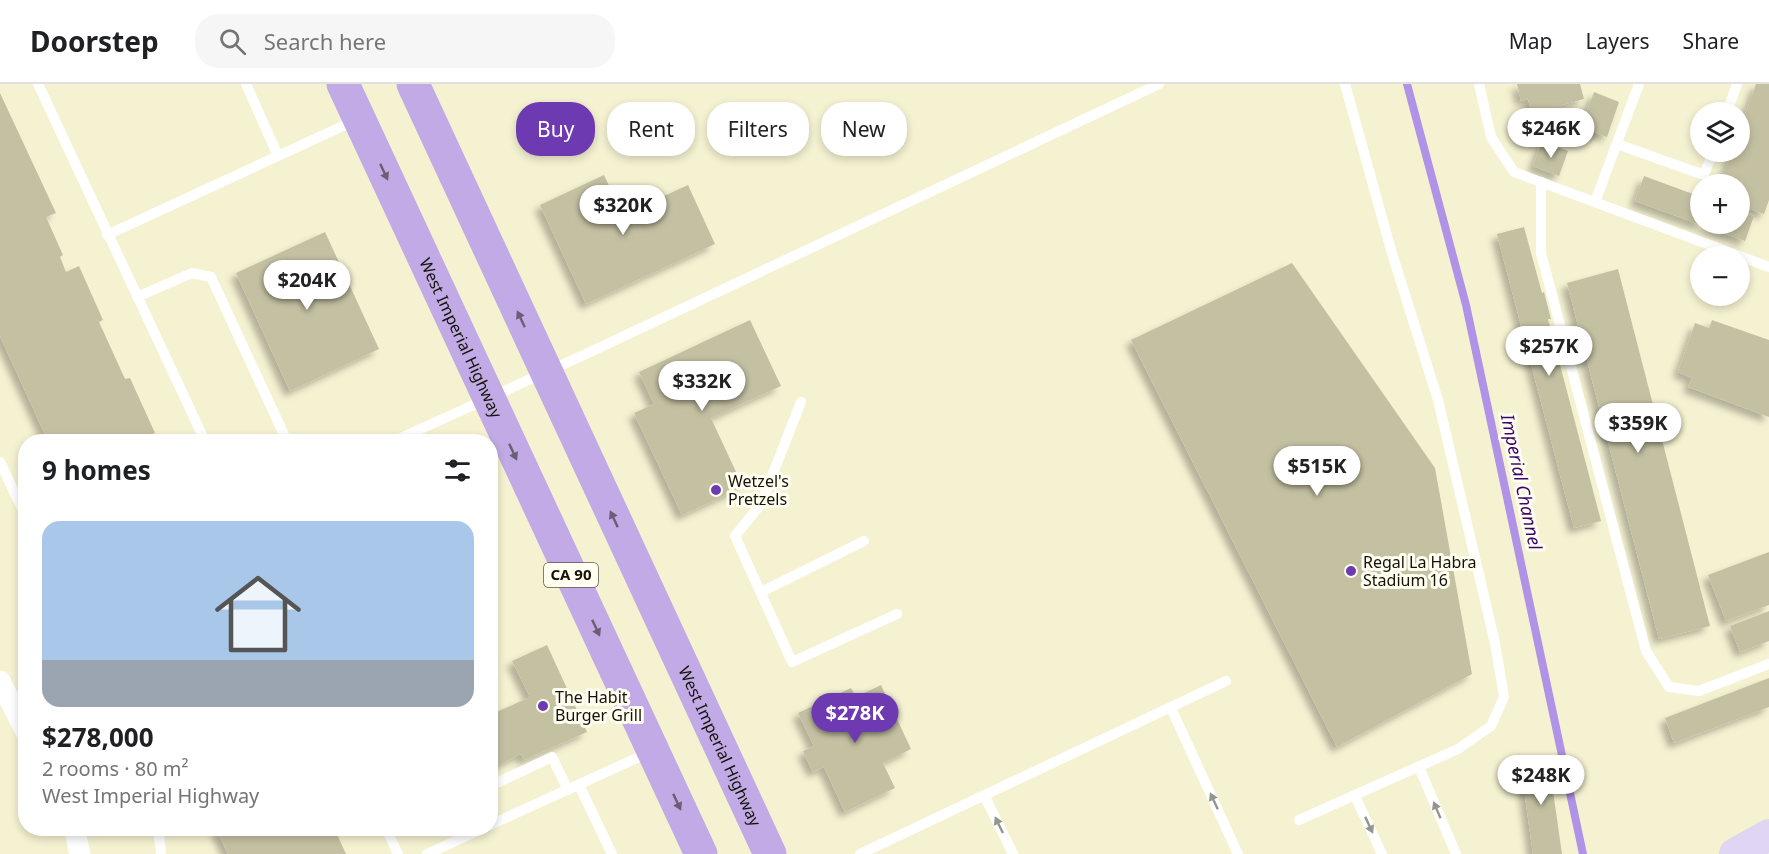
<!DOCTYPE html>
<meta charset="utf-8">
<style>
:root{--surface:#fff;--page:#f6f6f6;--text:#202124;--muted:#757577;--line:#e0e0e0;--accent:#6e3ab1}
body{margin:0;font-family:"Noto Sans",sans-serif;background:var(--page);color:var(--text);height:100vh;display:flex;flex-direction:column;font-size:22px;white-space:nowrap}
*{box-sizing:border-box;margin:0}
p{font-size:20px;color:var(--muted)}
.icon{flex:none;width:33px;height:33px;fill:none;stroke:currentColor;stroke-width:2;stroke-linecap:round;stroke-linejoin:round}
.map{position:relative;flex:1;overflow:hidden}
.panel{position:absolute;left:18px;top:350px;width:480px;height:402px;display:flex;flex-direction:column;background:var(--surface);border-radius:24px;box-shadow:0 3px 9px #0003}
.panel>*{flex:none}
.guide{position:absolute;left:516px;top:18px;width:570px;height:54px;display:flex;gap:12px}
.tools{position:absolute;left:1690px;top:18px;display:grid;gap:12px}
.tools a{display:grid;place-items:center;width:60px;height:60px;border-radius:50%;background:var(--surface);box-shadow:0 3px 9px #0003;font-size:30px}
.price{position:absolute;translate:-50% -51px;padding:0 14px;border-radius:21px;background:#fff;color:#222;font-size:20px;line-height:39px;filter:drop-shadow(0 2px 3px #0008)}
.price::after{content:'';position:absolute;left:50%;top:36px;width:18px;height:14px;margin-left:-9px;background:inherit;clip-path:polygon(0 0,100% 0,50% 100%)}
.price.selected{background:var(--accent);color:#fff}
ul{padding:0;list-style:none}
li{display:grid;align-content:center;gap:12px;height:318px;padding:0 24px}
li+li{border-top:2px solid var(--line)}
li span{display:grid;place-items:center;height:186px;border-radius:18px;color:#555}
li>.icon{margin-inline-start:auto}
span .icon{width:108px;height:108px;fill:#fffc;stroke-width:1}
li b{font-size:26px}
h2{display:flex;justify-content:space-between;align-items:center;height:72px;padding:0 24px;font-size:26px}
.pill{padding:0 21px;border-radius:24px;background:var(--surface);box-shadow:0 3px 9px #0003;font-size:21px;line-height:54px}
.pill.selected{background:var(--accent);color:#fff}
header{display:flex;align-items:center;gap:36px;box-sizing:border-box;height:84px;padding:0 30px;background:var(--surface);border-bottom:2px solid var(--line)}
header strong{font-size:28px}
nav{display:flex;gap:33px;margin-inline-start:auto;font-size:21px}
.search{width:420px;height:54px;background:var(--page);display:flex;align-items:center;gap:15px;box-sizing:border-box;padding:0 21px;border-radius:24px;color:var(--muted);font-size:22px}
.map>svg:first-child{display:block}
.lines{fill:none;stroke-linecap:round;stroke-linejoin:round}
.stream{stroke:#b092e7;stroke-width:8}
.building{fill:#c4c1a3;filter:url(#shadow)}
.lane{stroke:#fff;stroke-width:10}
.street{stroke:#fff;stroke-width:21}
.secondary{stroke:#e0d5f2;stroke-width:32}
.primary{stroke:#c1aae5;stroke-width:33}
.oneway{fill:#6a5e76}
.oneway2{fill:#959590}
.poi-dot{fill:#6e3ab1;stroke:#fffef1;stroke-width:2}
.labels{text-anchor:middle;stroke-width:6;stroke-linejoin:round;paint-order:stroke}
.shield{fill:#fffef1;stroke:#5a5a4e;stroke-width:1.5}
.shield-label{font-size:15px;font-weight:bold;fill:#141308}
.street-label{font-size:16px;fill:#141308;stroke:#fffef1}
.poi-label{font-size:16px;fill:#141308;stroke:#fffef1;text-anchor:start}
.water-label{font-size:18px;font-style:italic;fill:#3b046d;stroke:#fffef1}
</style>
<header>
<strong>Doorstep</strong>
<div class="search"><svg class="icon" aria-label="search" viewBox="0 0 24 24"><circle cx="10" cy="10" r="6"/><path d="M15 15l6 6"/></svg>Search here</div>
<nav><a>Map</a><a>Layers</a><a>Share</a></nav>
</header>
<div class="map">
<svg width="1769" height="770" viewBox="0 0 1769 770">
<defs>
<filter id="shadow"><feDropShadow dx="-5.5" dy="5.5" stdDeviation="3" flood-color="#0004"/></filter>
</defs>
<rect width="100%" height="100%" fill="#f5f2d2"/>
<g class="lines">
<path class="stream" d="M 1407,0 L 1466,221 L 1583,770"/>
</g>
<g class="building">
<path d="M 1517,0 L 1580,0 L 1584,15 L 1532,29 L 1528,15 L 1521,17 Z"/>
<path d="M 1756,0 L 1769,0 L 1769,116 L 1764,130 L 1740,121 L 1740,100 L 1716,100 L 1720,89 L 1724,91 L 1732,68 L 1740,68 L 1740,45 Z"/>
<path d="M 1594,8 L 1619,18 L 1607,53 L 1581,43 Z"/>
<path d="M 0,9 L 56,129 L 46,133 L 63,171 L 60,173 L 66,188 L 79,182 L 103,236 L 99,238 L 125,295 L 130,294 L 155,349 L 137,357 L 48,357 L 0,252 Z"/>
<path d="M 1542,58 L 1568,67 L 1559,92 L 1533,82 Z"/>
<path d="M 604,91 L 623,131 L 688,101 L 715,160 L 586,220 L 540,121 Z"/>
<path d="M 1644,92 L 1701,113 L 1701,140 L 1740,140 L 1740,127 L 1754,132 L 1745,157 L 1635,117 Z"/>
<path d="M 1524,143 L 1542,209 L 1544,208 L 1551,235 L 1548,235 L 1601,437 L 1574,444 L 1497,150 Z"/>
<path d="M 325,148 L 379,265 L 290,307 L 236,189 Z"/>
<path d="M 1292,179 L 1435,384 L 1472,590 L 1337,663 L 1131,256 Z"/>
<path d="M 1618,185 L 1710,542 L 1659,555 L 1567,199 Z"/>
<path d="M 750,236 L 781,302 L 711,334 L 743,403 L 682,431 L 634,329 L 654,320 L 639,288 Z"/>
<path d="M 1712,236 L 1769,256 L 1769,333 L 1688,303 L 1692,294 L 1678,288 L 1695,239 L 1709,244 Z"/>
<path d="M 1769,468 L 1769,521 L 1726,537 L 1708,491 Z"/>
<path d="M 1769,527 L 1769,557 L 1740,568 L 1730,542 Z"/>
<path d="M 547,561 L 587,648 L 524,676 L 521,670 L 490,685 L 490,631 L 530,613 L 512,577 Z"/>
<path d="M 1769,594 L 1769,623 L 1674,659 L 1665,634 Z"/>
<path d="M 881,601 L 911,665 L 883,679 L 895,704 L 845,728 L 824,683 L 813,688 L 803,667 L 814,662 L 798,629 L 851,604 L 856,613 Z"/>
<path d="M 1548,672 L 1562,770 L 1533,770 L 1520,675 Z"/>
<path d="M 216,744 L 334,744 L 346,770 L 228,770 Z"/>
</g>
<g class="lines">
<g class="lane">
<path d="M 38,0 L 205,357"/>
<path d="M 246,0 L 278,72 L 356,36"/>
<path d="M 1479,0 L 1491,53 L 1514,88 L 1769,183"/>
<path d="M 1727,28 L 1737,0"/>
<path d="M 1617,60 L 1704,91 L 1713,68"/>
<path d="M 1541,98 L 1541,169 L 1646,567 L 1669,603 L 1699,607 L 1769,580"/>
<path d="M 1595,118 L 1639,0"/>
<path d="M 107,151 L 278,72"/>
<path d="M 137,213 L 192,189 L 211,193 L 287,357"/>
<path d="M 801,318 L 761,420 L 735,452 L 792,578 L 897,530"/>
<path d="M 394,357 L 586,270 L 1159,0"/>
<path d="M 0,378 L 26,433"/>
<path d="M 761,508 L 864,457"/>
<path d="M 1171,624 L 1238,770"/>
<path d="M 1419,683 L 1456,770"/>
<path d="M 490,697 L 499,698 L 552,673 L 568,706"/>
<path d="M 579,701 L 612,770"/>
<path d="M 1355,712 L 1382,770"/>
<path d="M 985,713 L 1013,770"/>
<path d="M 1299,736 L 1458,665 L 1491,642 L 1504,613 L 1495,559 L 1438,316 L 1391,166 L 1345,0"/>
<path d="M 490,741 L 650,668"/>
<path d="M 158,744 L 161,770"/>
<path d="M 386,744 L 398,770"/>
<path d="M 427,770 L 484,744"/>
<path d="M 860,770 L 1226,597"/>
</g>
<g class="street">
<path d="M 0,597 L 26,648"/>
<path d="M 74,744 L 80,770"/>
</g>
<path class="secondary" d="M 1735,770 L 1769,751"/>
<g class="primary">
<path id="s1" d="M 343,0 L 701,770"/>
<path id="s2" d="M 413,0 L 770,770"/>
</g>
</g>
<defs><path id="oneway-solid" d="M-6-.8H1V-3.2L6.5 0L1 3.2V.8H-6Z" transform="scale(1.5)"/></defs>
<g class="oneway">
<use href="#oneway-solid" transform="translate(384 88) rotate(65)"/>
<use href="#oneway-solid" transform="translate(521 235) rotate(-115)"/>
<use href="#oneway-solid" transform="translate(513 368) rotate(65)"/>
<use href="#oneway-solid" transform="translate(614 435) rotate(-115)"/>
<use href="#oneway-solid" transform="translate(596 544) rotate(65)"/>
<use href="#oneway-solid" transform="translate(677 718) rotate(65)"/>
</g>
<g class="oneway2">
<use href="#oneway-solid" transform="translate(1214 717) rotate(-115)"/>
<use href="#oneway-solid" transform="translate(1437 726) rotate(-113)"/>
<use href="#oneway-solid" transform="translate(999 741) rotate(-116)"/>
<use href="#oneway-solid" transform="translate(1369 741) rotate(65)"/>
</g>
<g class="poi-dot">
<circle cx="716" cy="406" r="6"/>
<circle cx="1351" cy="487" r="6"/>
<circle cx="543" cy="622" r="6"/>
</g>
<g class="labels">
<rect class="shield" x="544" y="479" width="54" height="24" rx="4.5"/>
<g class="shield-label">
<text x="571" y="496">CA 90</text>
</g>
<g class="street-label">
<text dy="6" stroke="none"><textPath href="#s1" startOffset="280">West Imperial Highway</textPath></text>
<text dy="6" stroke="none"><textPath href="#s2" startOffset="730">West Imperial Highway</textPath></text>
</g>
<g class="poi-label">
<text x="728" y="403">Wetzel's<tspan x="728" dy="18">Pretzels</tspan></text>
<text x="1363" y="484">Regal La Habra<tspan x="1363" dy="18">Stadium 16</tspan></text>
<text x="555" y="619">The Habit<tspan x="555" dy="18">Burger Grill</tspan></text>
</g>
<g class="water-label">
<text transform="translate(1521 398) rotate(78)" y="6">Imperial Channel</text>
</g>
</g>
</svg>
<div class="tools">
<a><svg class="icon" aria-label="layers" viewBox="0 0 24 24"><path d="M12 4l9 5-9 5-9-5zM3 14l9 5 9-5"/></svg></a>
<a>+</a>
<a>−</a>
</div>
<b class="price" style="left:1551px;top:75px">$246K</b>
<b class="price" style="left:623px;top:152px">$320K</b>
<b class="price" style="left:307px;top:227px">$204K</b>
<b class="price" style="left:1549px;top:293px">$257K</b>
<b class="price" style="left:702px;top:328px">$332K</b>
<b class="price" style="left:1638px;top:370px">$359K</b>
<b class="price" style="left:1317px;top:413px">$515K</b>
<b class="price selected" style="left:855px;top:660px">$278K</b>
<b class="price" style="left:1541px;top:722px">$248K</b>
<div class="guide">
<a class="pill selected">Buy</a>
<a class="pill">Rent</a>
<a class="pill">Filters</a>
<a class="pill">New</a>
</div>
<section class="panel">
<h2>9 homes<svg class="icon" aria-label="filters" viewBox="0 0 24 24"><path d="M4 7h16M4 17h16"/><circle cx="9" cy="7" r="2"/><circle cx="15" cy="17" r="2"/></svg></h2>
<ul>
<li><span style="background:linear-gradient(#a9c7e8 75%,#9aa5b1 0)"><svg class="icon" aria-label="home" viewBox="0 0 24 24"><path d="M3 11l9-7 9 7M6 9v11h12V9"/></svg></span><div><b>$278,000</b><p>2 rooms · 80 m²</p><p>West Imperial Highway</p></div></li>
</ul>
</section>
</div>
